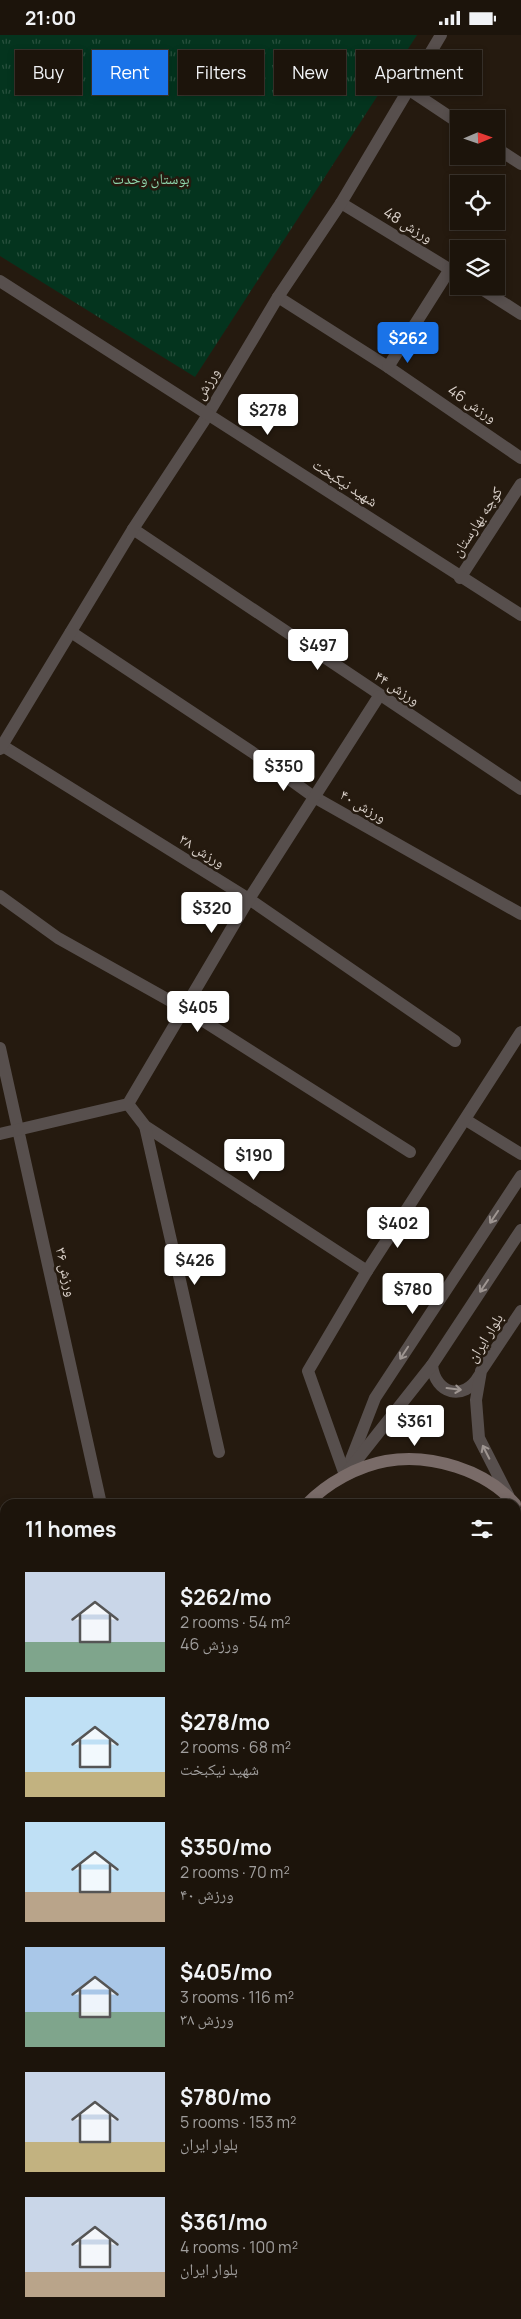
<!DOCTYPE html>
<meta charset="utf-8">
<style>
:root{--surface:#1c140b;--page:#292119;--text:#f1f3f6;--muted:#a09e9d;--line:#3a332c;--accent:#1a73e8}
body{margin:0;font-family:Manrope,"Noto Naskh Arabic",sans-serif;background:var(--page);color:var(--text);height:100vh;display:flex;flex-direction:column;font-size:19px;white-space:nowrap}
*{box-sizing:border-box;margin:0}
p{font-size:16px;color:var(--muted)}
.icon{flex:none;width:28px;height:28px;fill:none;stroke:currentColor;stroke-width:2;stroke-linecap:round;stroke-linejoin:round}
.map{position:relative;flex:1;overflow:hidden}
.details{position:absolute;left:0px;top:1464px;width:521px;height:821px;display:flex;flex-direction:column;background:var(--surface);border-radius:15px 15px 0 0;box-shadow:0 2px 8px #0003,0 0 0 1px var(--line)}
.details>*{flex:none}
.hud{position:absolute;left:15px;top:15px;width:491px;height:45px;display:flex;gap:10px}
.needle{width:32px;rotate:88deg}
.tools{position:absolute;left:450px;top:75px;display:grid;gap:10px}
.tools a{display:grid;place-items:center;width:55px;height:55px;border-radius:0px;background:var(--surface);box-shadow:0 2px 8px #0003,0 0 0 1px var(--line);font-size:25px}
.price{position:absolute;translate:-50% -42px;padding:0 11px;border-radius:5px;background:#fff;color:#222;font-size:16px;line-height:32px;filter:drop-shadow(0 1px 2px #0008)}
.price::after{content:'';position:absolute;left:50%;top:30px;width:15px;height:11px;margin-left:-8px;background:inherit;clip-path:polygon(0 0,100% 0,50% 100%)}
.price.on{background:var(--accent);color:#fff}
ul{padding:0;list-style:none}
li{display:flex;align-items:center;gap:15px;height:125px;padding:0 25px}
li span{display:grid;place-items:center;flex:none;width:140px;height:100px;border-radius:0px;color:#555}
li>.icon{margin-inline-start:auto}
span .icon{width:60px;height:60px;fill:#fffc;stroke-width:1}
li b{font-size:21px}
h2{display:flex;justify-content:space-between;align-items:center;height:60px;padding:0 25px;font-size:21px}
.chip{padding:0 18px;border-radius:0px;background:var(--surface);box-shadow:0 2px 8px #0003,0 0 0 1px var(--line);font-size:18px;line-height:45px}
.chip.on{background:var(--accent);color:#fff}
.status{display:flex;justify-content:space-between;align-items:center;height:35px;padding:0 25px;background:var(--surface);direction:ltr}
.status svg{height:14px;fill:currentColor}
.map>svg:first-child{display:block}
.park{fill:url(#park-tufts)}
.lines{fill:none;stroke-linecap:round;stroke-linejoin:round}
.minor{stroke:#574f4d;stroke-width:12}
.tertiary{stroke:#574f4d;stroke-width:12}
.secondary{stroke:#796b68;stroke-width:12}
.oneway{stroke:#9e9591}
.labels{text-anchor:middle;stroke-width:5;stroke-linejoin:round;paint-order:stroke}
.park-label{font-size:15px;fill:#8fd7ad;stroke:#251a0f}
.street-label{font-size:15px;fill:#d8cfc8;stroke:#251a0f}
</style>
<div class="status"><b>21:00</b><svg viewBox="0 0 49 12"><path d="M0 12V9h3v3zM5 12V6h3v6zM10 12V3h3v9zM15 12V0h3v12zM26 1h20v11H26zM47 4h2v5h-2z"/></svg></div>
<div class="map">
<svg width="521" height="2284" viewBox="0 0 521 2284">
<defs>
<pattern id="park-tufts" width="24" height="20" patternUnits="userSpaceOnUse" patternTransform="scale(1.25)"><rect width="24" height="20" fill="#04341e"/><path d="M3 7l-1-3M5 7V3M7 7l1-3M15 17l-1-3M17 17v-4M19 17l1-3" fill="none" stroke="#28503d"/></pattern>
</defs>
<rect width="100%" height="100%" fill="#251a0f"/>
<path class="park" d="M 0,0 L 417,0 L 195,342 L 0,221 Z"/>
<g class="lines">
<g class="minor">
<path d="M 408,54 L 459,88"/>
<path d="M 496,113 L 521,129"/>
<path d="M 341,168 L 459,240"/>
<path d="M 477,251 L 521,279"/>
<path d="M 278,262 L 388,332 L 521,423"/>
<path d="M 388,332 L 450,234"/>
<path d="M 133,494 L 521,754"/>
<path d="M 460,543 L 521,449"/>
<path d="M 71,597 L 252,717 L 314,762 L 521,879"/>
<path d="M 3,711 L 249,864 L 455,1006"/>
<path d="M 0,714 L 133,494 L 204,386 L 278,262 L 341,168 L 441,0"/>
<path d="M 0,861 L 58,903 L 183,973 L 410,1117"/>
<path d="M 0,1013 L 101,1469"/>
<path d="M 128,1069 L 145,1091 L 367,1236"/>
<path d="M 466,1085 L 521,1119"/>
<path d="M 145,1091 L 219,1417"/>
<path d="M 0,1099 L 128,1069 L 249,864 L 379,661"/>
<path d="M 347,1435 L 375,1363 L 521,1141"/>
<path d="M 345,1440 L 308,1336 L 367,1236 L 521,997"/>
<path d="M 516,1779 L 521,1778"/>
<path d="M 516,1860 L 521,1887"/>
<path d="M 0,1892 L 5,1891"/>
<path d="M 516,2057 L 521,2056"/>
<path d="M 516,2201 L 521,2200"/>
<path d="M 143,2284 L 161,2280"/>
</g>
<g class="tertiary">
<path d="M 0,246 L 521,580"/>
<path d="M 432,1330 C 435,1359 464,1367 479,1341"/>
<path d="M 345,1440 L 432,1330 L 521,1195"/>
<path d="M 508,1460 L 479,1403 L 476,1365 L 481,1336 L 521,1276"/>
</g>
<g class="secondary">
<path d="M 307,1469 C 327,1448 358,1431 386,1426 C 430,1418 486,1435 515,1469"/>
<path d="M 516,1535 L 521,1527"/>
<path d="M 516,1547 L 521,1546"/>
<path d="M 0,1614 L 5,1613"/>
<path d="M 0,1655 L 5,1654"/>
</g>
</g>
<defs><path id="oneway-shaft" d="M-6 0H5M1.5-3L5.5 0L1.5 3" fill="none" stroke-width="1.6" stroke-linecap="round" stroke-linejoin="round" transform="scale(1.25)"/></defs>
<g class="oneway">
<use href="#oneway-shaft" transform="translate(494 1182) rotate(124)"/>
<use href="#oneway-shaft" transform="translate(484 1251) rotate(124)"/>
<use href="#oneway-shaft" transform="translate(404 1318) rotate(123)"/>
<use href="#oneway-shaft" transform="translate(454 1354) rotate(7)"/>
<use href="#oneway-shaft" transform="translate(486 1417) rotate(-117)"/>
</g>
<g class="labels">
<g class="park-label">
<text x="151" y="149">بوستان وحدت</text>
</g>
<g class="street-label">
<text transform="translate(408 190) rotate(31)" y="5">ورزش 48</text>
<text transform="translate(207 349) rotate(-59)" y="5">ورزش</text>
<text transform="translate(472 369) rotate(34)" y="5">ورزش 46</text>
<text transform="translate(345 448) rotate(33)" y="5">شهید نیکبخت</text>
<text transform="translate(477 487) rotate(-57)" y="5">کوچه بهارستان</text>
<text transform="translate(397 653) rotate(33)" y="5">ورزش ۴۴</text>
<text transform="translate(363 771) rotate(30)" y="5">ورزش ۴۰</text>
<text transform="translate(202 816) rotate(32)" y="5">ورزش ۳۸</text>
<text transform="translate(66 1237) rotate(77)" y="5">ورزش ۳۶</text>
<text transform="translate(485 1303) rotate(-58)" y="5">بلوار ایران</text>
</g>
</g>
</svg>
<div class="tools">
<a><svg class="needle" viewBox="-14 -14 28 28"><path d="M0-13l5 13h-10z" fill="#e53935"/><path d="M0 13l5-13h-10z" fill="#a09e9d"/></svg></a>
<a><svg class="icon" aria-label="locate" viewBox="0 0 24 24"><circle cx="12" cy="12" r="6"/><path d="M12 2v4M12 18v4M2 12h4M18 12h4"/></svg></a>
<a><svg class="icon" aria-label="layers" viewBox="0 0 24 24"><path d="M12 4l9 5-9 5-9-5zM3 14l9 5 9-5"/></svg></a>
</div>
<b class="price on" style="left:408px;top:329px">$262</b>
<b class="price" style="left:268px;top:401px">$278</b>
<b class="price" style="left:318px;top:636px">$497</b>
<b class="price" style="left:284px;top:757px">$350</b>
<b class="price" style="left:212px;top:899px">$320</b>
<b class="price" style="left:198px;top:998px">$405</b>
<b class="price" style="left:254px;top:1146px">$190</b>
<b class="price" style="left:398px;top:1214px">$402</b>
<b class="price" style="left:195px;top:1251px">$426</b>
<b class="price" style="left:413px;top:1280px">$780</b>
<b class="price" style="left:415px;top:1412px">$361</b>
<div class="hud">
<a class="chip">Buy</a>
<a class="chip on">Rent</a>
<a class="chip">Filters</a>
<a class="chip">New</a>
<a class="chip">Apartment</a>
</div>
<section class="details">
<h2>11 homes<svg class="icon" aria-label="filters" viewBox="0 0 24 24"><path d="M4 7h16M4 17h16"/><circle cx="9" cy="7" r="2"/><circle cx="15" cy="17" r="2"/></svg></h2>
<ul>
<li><span style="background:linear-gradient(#c9d6e8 70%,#7fa58c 0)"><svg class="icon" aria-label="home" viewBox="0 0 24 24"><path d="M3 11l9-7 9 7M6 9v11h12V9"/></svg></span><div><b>$262/mo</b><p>2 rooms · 54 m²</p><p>ورزش 46</p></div></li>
<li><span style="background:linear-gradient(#bfe0f5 75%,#c2b280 0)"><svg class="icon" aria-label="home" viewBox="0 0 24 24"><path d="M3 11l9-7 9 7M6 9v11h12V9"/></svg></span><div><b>$278/mo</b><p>2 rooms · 68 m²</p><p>شهید نیکبخت</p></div></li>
<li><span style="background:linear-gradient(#bfe0f5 70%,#b9a48a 0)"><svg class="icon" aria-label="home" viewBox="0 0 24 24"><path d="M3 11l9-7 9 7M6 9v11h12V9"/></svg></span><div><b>$350/mo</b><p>2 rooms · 70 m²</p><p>ورزش ۴۰</p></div></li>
<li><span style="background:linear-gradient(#a9c7e8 65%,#7fa58c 0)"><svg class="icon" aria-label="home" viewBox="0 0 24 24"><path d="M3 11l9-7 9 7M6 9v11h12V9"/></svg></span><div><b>$405/mo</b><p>3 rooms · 116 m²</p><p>ورزش ۳۸</p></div></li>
<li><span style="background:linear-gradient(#c9d6e8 70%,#c2b280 0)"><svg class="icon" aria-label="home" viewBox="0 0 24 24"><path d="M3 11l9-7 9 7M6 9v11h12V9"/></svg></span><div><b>$780/mo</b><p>5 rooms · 153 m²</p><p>بلوار ایران</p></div></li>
<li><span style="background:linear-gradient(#c9d6e8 75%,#b9a48a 0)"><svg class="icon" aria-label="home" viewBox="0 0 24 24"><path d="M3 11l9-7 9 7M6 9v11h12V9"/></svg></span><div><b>$361/mo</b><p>4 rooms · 100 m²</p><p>بلوار ایران</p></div></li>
</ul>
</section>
</div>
